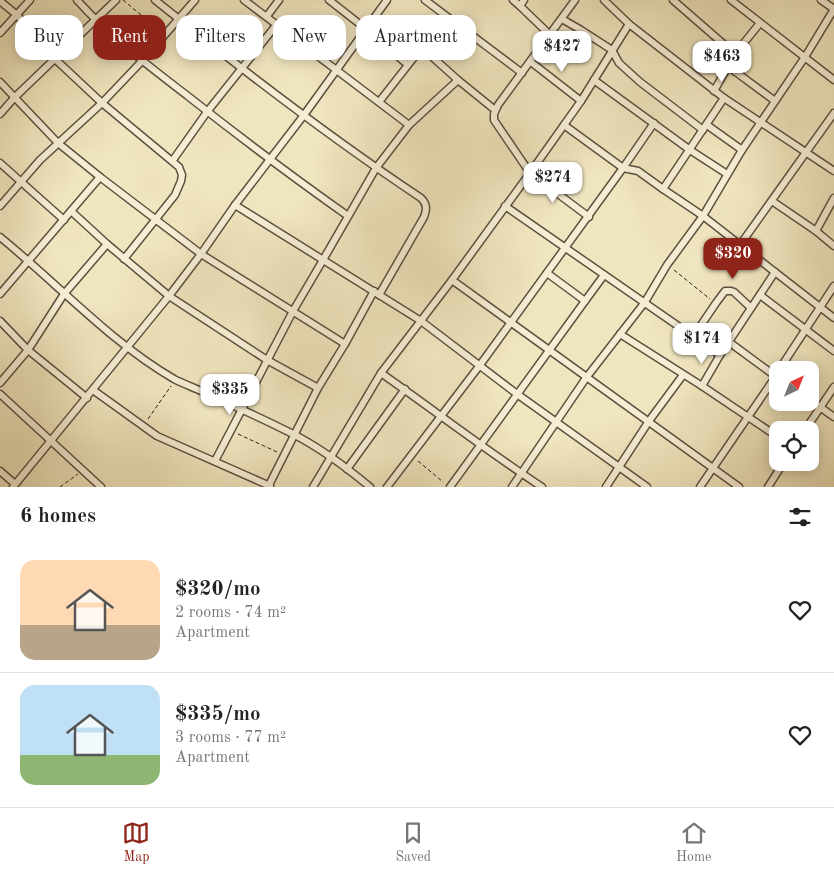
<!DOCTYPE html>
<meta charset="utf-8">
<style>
:root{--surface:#fff;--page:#f2f2f2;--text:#222;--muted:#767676;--line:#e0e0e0;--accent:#8f2418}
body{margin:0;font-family:"Old Standard TT",serif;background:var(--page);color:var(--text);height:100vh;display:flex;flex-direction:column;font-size:19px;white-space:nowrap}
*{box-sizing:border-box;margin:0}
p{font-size:16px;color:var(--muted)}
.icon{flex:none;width:28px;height:28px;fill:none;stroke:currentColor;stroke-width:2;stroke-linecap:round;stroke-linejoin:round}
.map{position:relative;height:487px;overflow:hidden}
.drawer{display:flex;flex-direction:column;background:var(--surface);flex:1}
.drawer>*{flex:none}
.guide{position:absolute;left:15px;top:15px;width:500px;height:45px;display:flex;gap:10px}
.needle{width:32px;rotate:43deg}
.tools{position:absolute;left:769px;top:361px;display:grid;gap:10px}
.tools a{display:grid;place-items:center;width:50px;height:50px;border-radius:10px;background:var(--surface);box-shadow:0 2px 12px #0003;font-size:25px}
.price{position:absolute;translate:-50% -42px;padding:0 11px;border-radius:10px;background:#fff;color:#222;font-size:16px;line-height:32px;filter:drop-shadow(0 1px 2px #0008)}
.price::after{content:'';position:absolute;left:50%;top:30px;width:15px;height:11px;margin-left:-8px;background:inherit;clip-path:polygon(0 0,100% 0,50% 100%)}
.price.current{background:var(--accent);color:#fff}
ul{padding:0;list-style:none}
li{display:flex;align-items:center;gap:15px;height:125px;padding:0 20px}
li+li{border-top:1px solid var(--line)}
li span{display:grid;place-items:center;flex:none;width:140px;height:100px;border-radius:15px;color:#555}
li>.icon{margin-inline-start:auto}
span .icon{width:60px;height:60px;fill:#fffc;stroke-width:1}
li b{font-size:21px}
h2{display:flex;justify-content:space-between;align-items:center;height:60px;padding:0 20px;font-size:21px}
.tag{padding:0 18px;border-radius:15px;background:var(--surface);box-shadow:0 2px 12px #0003;font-size:18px;line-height:45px}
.tag.current{background:var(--accent);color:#fff}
.menu{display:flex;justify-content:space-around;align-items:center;height:70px;border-top:1px solid var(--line);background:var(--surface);font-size:14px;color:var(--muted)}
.menu a{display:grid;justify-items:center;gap:2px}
.menu .current{color:var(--accent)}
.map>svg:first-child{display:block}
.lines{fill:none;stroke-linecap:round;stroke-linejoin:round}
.street-casing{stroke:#5e4f3f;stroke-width:9}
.path{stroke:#2e1d15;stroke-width:1;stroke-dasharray:4 2.5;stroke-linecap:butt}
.street{stroke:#f5eed5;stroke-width:6}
</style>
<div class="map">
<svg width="834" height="487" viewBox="0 0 834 487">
<rect width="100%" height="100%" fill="#efe5be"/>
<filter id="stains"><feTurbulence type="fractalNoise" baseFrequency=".004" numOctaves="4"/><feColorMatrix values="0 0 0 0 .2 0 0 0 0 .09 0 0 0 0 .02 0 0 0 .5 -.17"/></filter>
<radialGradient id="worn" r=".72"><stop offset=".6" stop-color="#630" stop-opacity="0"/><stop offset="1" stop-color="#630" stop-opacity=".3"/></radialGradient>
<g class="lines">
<g class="street-casing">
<g id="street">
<path d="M 77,0 C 110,37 150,67 189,97 C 241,138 294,178 348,216"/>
<path d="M 155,0 C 241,69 329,137 421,198 C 427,204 427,209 424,217 L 379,295"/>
<path d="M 244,0 L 409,125"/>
<path d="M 329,0 L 366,29 L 407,64"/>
<path d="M 425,0 L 522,73"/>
<path d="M 513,0 L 520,6 L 524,0"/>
<path d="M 575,0 L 498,105 L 494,114 L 494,120 L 530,173 L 589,217"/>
<path d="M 604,0 L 629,24 L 724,98 L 834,171"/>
<path d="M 673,0 L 735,54 L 714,91"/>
<path d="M 731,0 L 834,80"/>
<path d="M 821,0 L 834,9"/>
<path d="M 0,1 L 17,15 L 55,59 L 102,103 L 179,167 L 182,175 L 181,181 L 175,195 L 124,259"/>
<path d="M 520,6 L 550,35"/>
<path d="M 267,16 L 279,0"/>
<path d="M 562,19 L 581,30 L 612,50 L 619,63 L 640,82 L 703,130"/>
<path d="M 0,33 L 30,0"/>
<path d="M 735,54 L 760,23"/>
<path d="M 531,62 L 581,101"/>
<path d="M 729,67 L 775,101"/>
<path d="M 594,80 L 690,150 L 727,174"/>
<path d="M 0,82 L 58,143 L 100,177 L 201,254 L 345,344"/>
<path d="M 724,98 L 663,189 L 703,216 L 834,318"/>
<path d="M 379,102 L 419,51 L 429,54 L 458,80"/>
<path d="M 0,114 L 14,98 L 116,0"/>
<path d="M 564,125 L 623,168 L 654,123"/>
<path d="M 707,125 L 742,150"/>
<path d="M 173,160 L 207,112 L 277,24"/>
<path d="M 0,163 L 64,220"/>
<path d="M 772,201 L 816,231 L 834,246"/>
<path d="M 235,205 L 421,321 L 517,394 L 647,487"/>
<path d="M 0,206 L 40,160 L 102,103 L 142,61 L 195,0"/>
<path d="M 505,206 L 720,355 L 775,272"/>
<path d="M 71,211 L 107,244 L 169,296 L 267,360 L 318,388"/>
<path d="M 816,231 L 834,198"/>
<path d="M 0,237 C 58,284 109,341 174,379 C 186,385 200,390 212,396 C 239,408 265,420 291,433 C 319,447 346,467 370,487"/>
<path d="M 740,245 L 834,113"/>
<path d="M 547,273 L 585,301 L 604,275"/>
<path d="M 452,280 L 739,487"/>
<path d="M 0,294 L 100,177"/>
<path d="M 760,295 L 834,351"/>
<path d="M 0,321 L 28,350 L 87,398"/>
<path d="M 620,334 L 702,386 L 778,437"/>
<path d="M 693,337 L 716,303 L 725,291 L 731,291 L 734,292 L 751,308"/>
<path d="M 729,342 L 778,378"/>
<path d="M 779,370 L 834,286"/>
<path d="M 381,373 C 435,411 487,451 542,487"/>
<path d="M 0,383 L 28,350 L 64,294 L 107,244"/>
<path d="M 702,386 L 720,355"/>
<path d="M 93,390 L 157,436 L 270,486"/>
<path d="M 0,394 L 101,487"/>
<path d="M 810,400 L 834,417"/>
<path d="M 805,430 L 834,387"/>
<path d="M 215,461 L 293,311 L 323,260 L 376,168 L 409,125 L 458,80 L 495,110"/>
<path d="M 347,469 L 405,389"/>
<path d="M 0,471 L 15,484"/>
<path d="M 13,487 L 169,296 L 201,254 L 235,205 L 304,115 L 387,0"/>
<path d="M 268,487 L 318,388 L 345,344 L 374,291"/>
<path d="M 313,487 L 381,373 L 452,280 L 530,173 L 581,101 L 629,24"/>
<path d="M 387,487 L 480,365 L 623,168 L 638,171 L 663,189"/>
<path d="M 450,487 L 585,301"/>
<path d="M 512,487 L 586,378 L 645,302 L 667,265 L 703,216 L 742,150 L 805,57 L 834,9"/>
<path d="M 606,487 L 649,421 L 683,375"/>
<path d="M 700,487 L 778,373"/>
<path d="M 768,487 L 784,462"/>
</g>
</g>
<g class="path">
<path d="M 123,0 L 159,30"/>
<path d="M 674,270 L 710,299"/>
<path d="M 148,419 L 171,386"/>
<path d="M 238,434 L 277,452"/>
<path d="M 418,461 L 443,482"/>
<path d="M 60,487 L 78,474"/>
</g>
<use href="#street" class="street"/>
</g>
<rect width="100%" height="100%" filter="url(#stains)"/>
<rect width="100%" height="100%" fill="url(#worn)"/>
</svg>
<div class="tools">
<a><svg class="needle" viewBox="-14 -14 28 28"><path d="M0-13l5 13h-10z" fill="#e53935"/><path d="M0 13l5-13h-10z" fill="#767676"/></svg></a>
<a><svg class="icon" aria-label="locate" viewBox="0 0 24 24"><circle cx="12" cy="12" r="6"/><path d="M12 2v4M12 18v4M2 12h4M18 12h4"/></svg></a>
</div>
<b class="price" style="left:562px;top:73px">$427</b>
<b class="price" style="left:722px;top:83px">$463</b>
<b class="price" style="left:553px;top:204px">$274</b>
<b class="price current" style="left:733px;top:280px">$320</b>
<b class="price" style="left:702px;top:365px">$174</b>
<b class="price" style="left:230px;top:416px">$335</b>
<div class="guide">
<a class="tag">Buy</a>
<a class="tag current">Rent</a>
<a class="tag">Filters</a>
<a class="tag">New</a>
<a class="tag">Apartment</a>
</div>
</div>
<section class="drawer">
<h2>6 homes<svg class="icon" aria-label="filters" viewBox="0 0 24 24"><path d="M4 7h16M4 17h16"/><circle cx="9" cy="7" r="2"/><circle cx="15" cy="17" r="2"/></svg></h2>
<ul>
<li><span style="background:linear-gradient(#ffd9b3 65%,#b9a48a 0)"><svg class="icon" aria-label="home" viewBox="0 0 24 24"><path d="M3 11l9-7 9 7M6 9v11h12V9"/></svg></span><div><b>$320/mo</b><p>2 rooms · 74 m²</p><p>Apartment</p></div><svg class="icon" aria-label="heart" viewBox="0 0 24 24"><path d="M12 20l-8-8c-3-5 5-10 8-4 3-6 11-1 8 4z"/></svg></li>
<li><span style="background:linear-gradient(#bfe0f5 70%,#8fb573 0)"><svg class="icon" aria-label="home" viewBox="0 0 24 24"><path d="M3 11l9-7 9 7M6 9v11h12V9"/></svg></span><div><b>$335/mo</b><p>3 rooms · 77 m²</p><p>Apartment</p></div><svg class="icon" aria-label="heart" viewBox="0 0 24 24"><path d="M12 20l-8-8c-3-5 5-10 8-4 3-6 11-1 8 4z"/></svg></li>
</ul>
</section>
<nav class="menu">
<a class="current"><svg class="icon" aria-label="map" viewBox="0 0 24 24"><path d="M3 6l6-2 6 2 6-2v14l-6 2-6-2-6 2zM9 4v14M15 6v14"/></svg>Map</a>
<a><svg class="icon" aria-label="saved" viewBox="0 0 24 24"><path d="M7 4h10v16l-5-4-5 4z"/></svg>Saved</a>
<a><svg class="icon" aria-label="home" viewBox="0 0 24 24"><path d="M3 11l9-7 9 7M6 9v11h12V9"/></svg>Home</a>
</nav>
